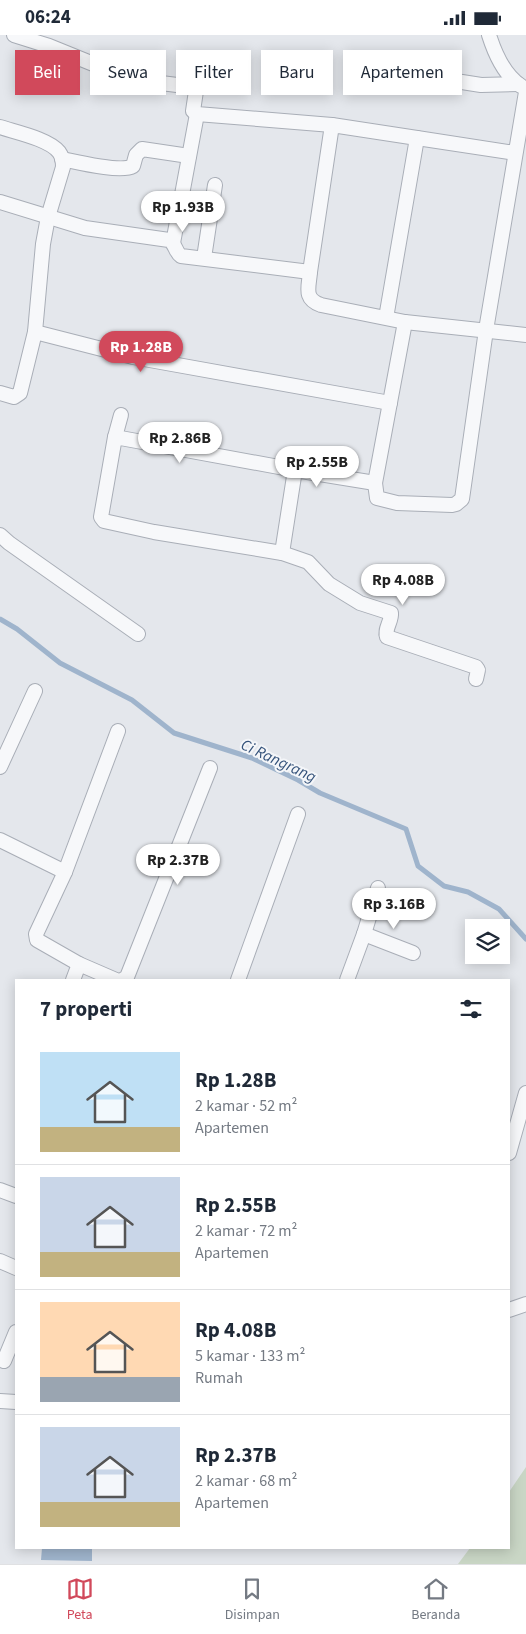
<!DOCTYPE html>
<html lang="id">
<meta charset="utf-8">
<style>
:root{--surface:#fff;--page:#f6f6f7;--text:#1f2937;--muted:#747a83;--line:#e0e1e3;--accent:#d1495b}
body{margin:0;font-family:"Source Sans 3",sans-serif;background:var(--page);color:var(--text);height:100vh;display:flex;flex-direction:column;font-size:19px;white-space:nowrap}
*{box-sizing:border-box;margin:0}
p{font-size:16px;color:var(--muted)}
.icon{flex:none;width:28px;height:28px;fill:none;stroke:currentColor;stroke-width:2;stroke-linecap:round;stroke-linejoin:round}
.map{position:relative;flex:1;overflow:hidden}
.side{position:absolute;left:15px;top:944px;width:495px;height:570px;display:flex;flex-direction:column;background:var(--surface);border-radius:0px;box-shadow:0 2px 12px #0003}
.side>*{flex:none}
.top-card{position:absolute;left:15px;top:15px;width:496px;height:45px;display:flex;gap:10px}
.tools{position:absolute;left:465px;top:884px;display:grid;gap:10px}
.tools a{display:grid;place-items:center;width:45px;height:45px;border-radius:0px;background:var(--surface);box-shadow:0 2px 12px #0003;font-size:25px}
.price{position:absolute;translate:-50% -42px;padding:0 11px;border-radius:18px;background:#fff;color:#222;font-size:16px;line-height:32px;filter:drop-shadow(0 1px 2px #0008)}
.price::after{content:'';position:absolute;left:50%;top:30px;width:15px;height:11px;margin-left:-8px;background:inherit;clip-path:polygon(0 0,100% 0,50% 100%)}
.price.current{background:var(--accent);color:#fff}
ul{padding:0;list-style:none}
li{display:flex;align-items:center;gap:15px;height:125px;padding:0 25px}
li+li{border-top:1px solid var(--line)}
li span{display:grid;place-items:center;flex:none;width:140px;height:100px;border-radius:0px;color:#555}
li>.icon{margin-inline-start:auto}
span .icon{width:60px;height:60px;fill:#fffc;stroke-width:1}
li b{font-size:21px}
h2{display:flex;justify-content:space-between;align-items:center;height:60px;padding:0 25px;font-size:21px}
.tag{padding:0 18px;border-radius:0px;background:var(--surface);box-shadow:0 2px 12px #0003;font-size:18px;line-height:45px}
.tag.current{background:var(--accent);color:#fff}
.status{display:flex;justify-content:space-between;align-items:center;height:35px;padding:0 25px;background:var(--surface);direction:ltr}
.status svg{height:14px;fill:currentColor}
.tab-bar{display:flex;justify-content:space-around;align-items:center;height:70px;border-top:1px solid var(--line);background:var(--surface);font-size:14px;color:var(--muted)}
.tab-bar a{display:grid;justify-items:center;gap:2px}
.tab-bar .current{color:var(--accent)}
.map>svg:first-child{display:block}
.green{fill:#c9d6c5}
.water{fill:#9fb4cc}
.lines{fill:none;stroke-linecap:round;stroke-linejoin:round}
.stream{stroke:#9fb4cc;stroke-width:5}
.street-casing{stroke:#a9aeb7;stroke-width:16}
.street{stroke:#f7f8fa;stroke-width:14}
.labels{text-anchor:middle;stroke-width:4;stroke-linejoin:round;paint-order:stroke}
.water-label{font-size:16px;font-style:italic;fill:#34527a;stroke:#f4f6f9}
</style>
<div class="status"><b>06:24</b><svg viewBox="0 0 49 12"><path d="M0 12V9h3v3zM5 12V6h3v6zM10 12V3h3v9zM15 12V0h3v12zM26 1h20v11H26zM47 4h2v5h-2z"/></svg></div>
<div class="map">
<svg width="526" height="1529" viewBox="0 0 526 1529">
<rect width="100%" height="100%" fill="#e4e7ec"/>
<path class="green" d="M 526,1432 L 526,1529 L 458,1529 L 470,1513 L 509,1512 L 509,1457 Z"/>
<path class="water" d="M 42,1513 L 92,1513 L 92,1526 L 41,1525 Z"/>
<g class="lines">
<path class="stream" d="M 0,584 L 17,594 L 60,628 L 132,665 L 174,698 L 252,723 L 298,745 L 320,758 L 406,794 L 418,831 L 444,851 L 468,857 L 499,874 L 526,904"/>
<g class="street-casing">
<g id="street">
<path d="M 14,0 L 49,11 L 113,37 L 145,46 L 193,52 L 196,56 L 193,76 L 197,79 L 332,90"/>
<path d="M 489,0 C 495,19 504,40 521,51"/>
<path d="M 354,30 L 481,50 L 518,49"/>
<path d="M 0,92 C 15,97 49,104 59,117 C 62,121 63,127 63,132 L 48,182 L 43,209 L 35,297 L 133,322 L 390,368"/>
<path d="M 417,103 L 515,118"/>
<path d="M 62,124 C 77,127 121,138 133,131 L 136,120 L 142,114 L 189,121"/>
<path d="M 0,167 L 85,193 L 169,205 C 176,209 175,217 181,221 L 310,237"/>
<path d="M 173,208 L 197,79"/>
<path d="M 204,223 L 215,150"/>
<path d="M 405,287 L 526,300"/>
<path d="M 0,358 L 14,362 L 20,358 L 35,297"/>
<path d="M 115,402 L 121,380"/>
<path d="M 295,435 L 115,402 L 101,482 L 104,486 L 154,497 L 282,518 L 295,435 L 375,448 L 405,287 L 321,270 C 303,264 309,252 310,237 L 332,90 L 417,103 L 386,283"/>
<path d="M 375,448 L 377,463 L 397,468 L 452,470 L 456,469 L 462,464 L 486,295 L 526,57"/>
<path d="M 0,500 L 9,508 L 138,599"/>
<path d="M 282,518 L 308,527 L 329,549 L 360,568 L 391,578 C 392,586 384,594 387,602 L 476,632 L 478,635 L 476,644"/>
<path d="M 0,732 L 35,656"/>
<path d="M 0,805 L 65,837"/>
<path d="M 364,899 L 413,918"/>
<path d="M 79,929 L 116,945"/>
<path d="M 73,945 L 79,929 L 37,905 L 36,899 L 65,837 L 118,696"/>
<path d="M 122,945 L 127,942 L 210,733"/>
<path d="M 238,945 L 298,779"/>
<path d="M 347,945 L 364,899 L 378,853"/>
<path d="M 509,1118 L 526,1058"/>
<path d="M 0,1155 L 16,1161"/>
<path d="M 0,1226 L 16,1233"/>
<path d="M 509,1275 L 526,1269"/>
<path d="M 4,1326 L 16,1297"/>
<path d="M 0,1366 L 16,1367"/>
</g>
</g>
<use href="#street" class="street"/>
</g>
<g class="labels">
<g class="water-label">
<text transform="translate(279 725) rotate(25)" y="6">Ci Rangrang</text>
</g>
</g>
</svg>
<div class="tools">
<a><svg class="icon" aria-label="layers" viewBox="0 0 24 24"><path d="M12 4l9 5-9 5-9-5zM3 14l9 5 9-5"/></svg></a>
</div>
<b class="price" style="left:183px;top:198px">Rp 1.93B</b>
<b class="price current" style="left:141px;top:338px">Rp 1.28B</b>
<b class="price" style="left:180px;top:429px">Rp 2.86B</b>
<b class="price" style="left:317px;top:453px">Rp 2.55B</b>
<b class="price" style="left:403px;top:571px">Rp 4.08B</b>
<b class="price" style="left:178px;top:851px">Rp 2.37B</b>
<b class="price" style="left:394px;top:895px">Rp 3.16B</b>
<div class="top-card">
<a class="tag current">Beli</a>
<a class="tag">Sewa</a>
<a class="tag">Filter</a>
<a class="tag">Baru</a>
<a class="tag">Apartemen</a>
</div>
<section class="side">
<h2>7 properti<svg class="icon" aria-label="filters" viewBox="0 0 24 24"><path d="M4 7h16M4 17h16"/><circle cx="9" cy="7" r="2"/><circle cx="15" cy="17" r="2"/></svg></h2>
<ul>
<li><span style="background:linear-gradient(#bfe0f5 75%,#c2b280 0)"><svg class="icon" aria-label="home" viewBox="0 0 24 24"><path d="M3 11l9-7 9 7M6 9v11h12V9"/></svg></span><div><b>Rp 1.28B</b><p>2 kamar · 52 m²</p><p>Apartemen</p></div></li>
<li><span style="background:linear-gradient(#c9d6e8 75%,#c2b280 0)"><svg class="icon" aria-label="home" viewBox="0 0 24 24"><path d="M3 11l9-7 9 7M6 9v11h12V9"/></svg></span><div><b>Rp 2.55B</b><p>2 kamar · 72 m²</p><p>Apartemen</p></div></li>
<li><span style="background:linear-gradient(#ffd9b3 75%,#9aa5b1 0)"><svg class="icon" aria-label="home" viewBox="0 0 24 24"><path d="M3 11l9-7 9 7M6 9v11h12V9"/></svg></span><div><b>Rp 4.08B</b><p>5 kamar · 133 m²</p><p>Rumah</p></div></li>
<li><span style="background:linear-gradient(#c9d6e8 75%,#c2b280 0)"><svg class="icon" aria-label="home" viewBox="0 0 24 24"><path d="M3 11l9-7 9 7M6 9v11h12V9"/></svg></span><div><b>Rp 2.37B</b><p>2 kamar · 68 m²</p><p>Apartemen</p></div></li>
</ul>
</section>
</div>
<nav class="tab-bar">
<a class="current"><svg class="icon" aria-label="map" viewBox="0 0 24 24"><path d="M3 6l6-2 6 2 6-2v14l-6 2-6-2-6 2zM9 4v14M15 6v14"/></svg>Peta</a>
<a><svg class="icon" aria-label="saved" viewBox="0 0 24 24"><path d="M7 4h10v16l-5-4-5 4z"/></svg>Disimpan</a>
<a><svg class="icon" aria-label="home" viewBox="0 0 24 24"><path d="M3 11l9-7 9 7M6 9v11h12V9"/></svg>Beranda</a>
</nav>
